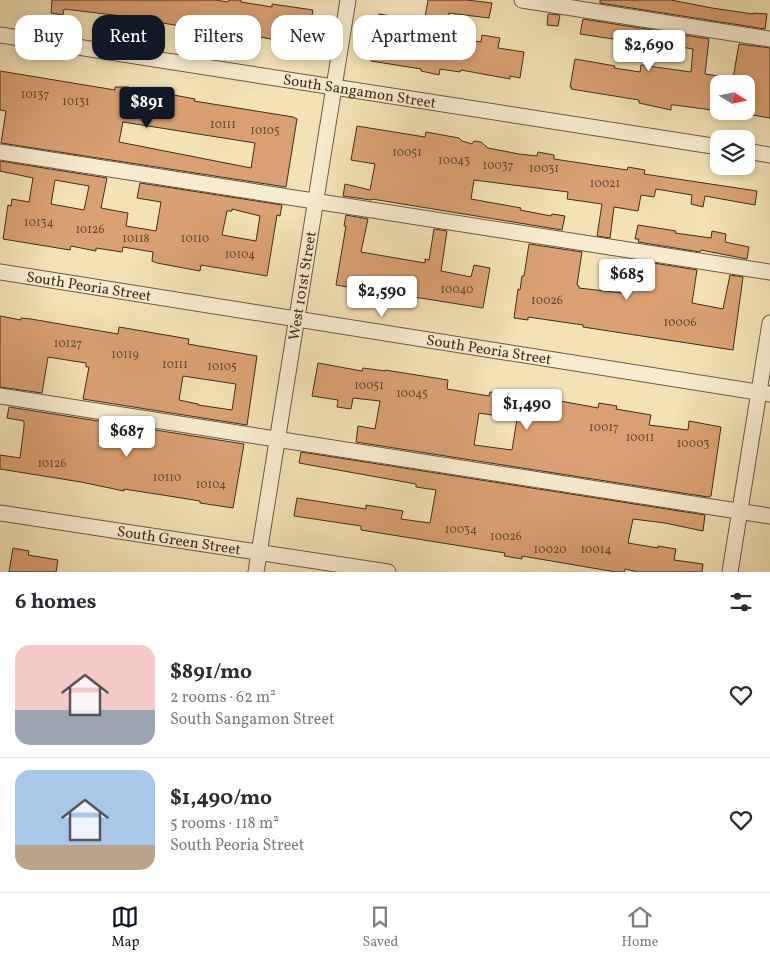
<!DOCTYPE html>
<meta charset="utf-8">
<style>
:root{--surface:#fff;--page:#f2f2f3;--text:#2b2b33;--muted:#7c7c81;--line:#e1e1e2;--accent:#111827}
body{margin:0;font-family:Vollkorn,serif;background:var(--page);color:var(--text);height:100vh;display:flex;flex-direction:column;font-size:19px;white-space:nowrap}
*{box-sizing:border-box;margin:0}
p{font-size:16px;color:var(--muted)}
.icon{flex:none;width:28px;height:28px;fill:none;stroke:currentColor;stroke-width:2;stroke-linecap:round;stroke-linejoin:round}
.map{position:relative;height:572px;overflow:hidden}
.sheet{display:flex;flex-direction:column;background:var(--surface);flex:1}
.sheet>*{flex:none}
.guide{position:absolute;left:15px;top:15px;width:500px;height:45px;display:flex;gap:10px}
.needle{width:32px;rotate:100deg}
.controls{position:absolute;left:710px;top:75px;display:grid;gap:10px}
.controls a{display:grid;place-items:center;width:45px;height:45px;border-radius:10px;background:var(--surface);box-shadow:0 2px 8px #0003;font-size:25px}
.price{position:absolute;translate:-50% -42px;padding:0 11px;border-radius:5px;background:#fff;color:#222;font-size:16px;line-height:32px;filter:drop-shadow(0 1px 2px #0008)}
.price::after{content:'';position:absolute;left:50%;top:30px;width:15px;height:11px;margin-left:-8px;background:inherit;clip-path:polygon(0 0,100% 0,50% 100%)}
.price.active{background:var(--accent);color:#fff}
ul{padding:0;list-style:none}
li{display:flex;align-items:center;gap:15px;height:125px;padding:0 15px}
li+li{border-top:1px solid var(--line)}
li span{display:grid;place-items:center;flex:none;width:140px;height:100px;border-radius:15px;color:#555}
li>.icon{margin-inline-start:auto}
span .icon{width:60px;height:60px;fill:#fffc;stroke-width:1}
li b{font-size:21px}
h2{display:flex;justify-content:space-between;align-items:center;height:60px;padding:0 15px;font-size:21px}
.pill{padding:0 18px;border-radius:15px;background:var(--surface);box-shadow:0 2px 8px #0003;font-size:18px;line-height:45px}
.pill.active{background:var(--accent);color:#fff}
.tabs{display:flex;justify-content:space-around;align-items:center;height:70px;border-top:1px solid var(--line);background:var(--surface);font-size:14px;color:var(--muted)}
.tabs a{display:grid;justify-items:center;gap:2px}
.tabs .active{color:var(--accent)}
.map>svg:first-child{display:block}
.building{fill:#daa073;stroke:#402d1d;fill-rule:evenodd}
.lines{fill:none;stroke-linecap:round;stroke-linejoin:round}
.minor-casing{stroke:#6c5a43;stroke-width:17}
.minor{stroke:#f7eccf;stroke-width:15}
.labels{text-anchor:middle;stroke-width:4;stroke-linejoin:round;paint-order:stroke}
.number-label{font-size:12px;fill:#664a32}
.street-label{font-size:15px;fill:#402d1d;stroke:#f7eccf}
</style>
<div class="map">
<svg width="770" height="572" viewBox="0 0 770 572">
<rect width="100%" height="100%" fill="#f2e2b5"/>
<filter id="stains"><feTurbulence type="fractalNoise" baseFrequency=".004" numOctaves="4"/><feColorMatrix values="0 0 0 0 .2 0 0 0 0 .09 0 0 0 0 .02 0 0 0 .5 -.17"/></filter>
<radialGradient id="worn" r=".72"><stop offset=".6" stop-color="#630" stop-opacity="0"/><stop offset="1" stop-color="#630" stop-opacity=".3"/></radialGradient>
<g class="building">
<path d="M 52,0 L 215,0 L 228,2 L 229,0 L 241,0 L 241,2 L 272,7 L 272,4 L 313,10 L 307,46 L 260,37 L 259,39 L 250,38 L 122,16 L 64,9 L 63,15 L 51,13 Z"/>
<path d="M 428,0 L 467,0 L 492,3 L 489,18 L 449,13 L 445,37 L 481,42 L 482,35 L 500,38 L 498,48 L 524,52 L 520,78 L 510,76 L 510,79 L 461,70 L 460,72 L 440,69 L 439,75 L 421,71 L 421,69 L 371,61 L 379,14 L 399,17 L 399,20 L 424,23 Z"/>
<path d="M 600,0 L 671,0 L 712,8 L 753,14 L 753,13 L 767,14 L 765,29 L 600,3 Z"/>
<path d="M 548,14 L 560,15 L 558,26 L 547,25 Z"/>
<path d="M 583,19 L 709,39 L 705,74 L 719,76 L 719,111 L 675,105 L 671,105 L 671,110 L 639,103 L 639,100 L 571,89 L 572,87 L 570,87 L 575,59 L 615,66 L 614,68 L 640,72 L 641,65 L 691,72 L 693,49 L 640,40 L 640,43 L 580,34 Z"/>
<path d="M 739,44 L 770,48 L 770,118 L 746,114 L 746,84 L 732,84 Z"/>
<path d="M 0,71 L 115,90 L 115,87 L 129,87 L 135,94 L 142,90 L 149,91 L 151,93 L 160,95 L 163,93 L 195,99 L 194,101 L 293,117 L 297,119 L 286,187 L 1,143 L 6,111 L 0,110 ZM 123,122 L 255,143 L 251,168 L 119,142 Z"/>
<path d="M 357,126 L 425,137 L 426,132 L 459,138 L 462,141 L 472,144 L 474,141 L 481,142 L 488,148 L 519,154 L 537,156 L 538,152 L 554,155 L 554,159 L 627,170 L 628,167 L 645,170 L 644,174 L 757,191 L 755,205 L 705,196 L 703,207 L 691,204 L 692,195 L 656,189 L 654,197 L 641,195 L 638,211 L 614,207 L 610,238 L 597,236 L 602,204 L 567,199 L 568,192 L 474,180 L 471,199 L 521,208 L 520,210 L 551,216 L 552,214 L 565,216 L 562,230 L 372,199 L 371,200 L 343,196 L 345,184 L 370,190 L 375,164 L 351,160 Z"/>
<path d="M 0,161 L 107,178 L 101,208 L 128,213 L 126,226 L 156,231 L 161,202 L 137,198 L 140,183 L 282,205 L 280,216 L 277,215 L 267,276 L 201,265 L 200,271 L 157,263 L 152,261 L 153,252 L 123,247 L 122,252 L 96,248 L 96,251 L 71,246 L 70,250 L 3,239 L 8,205 L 11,206 L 12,199 L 29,202 L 33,178 L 0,171 ZM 55,180 L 89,186 L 84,210 L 51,204 ZM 232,209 L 260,216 L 256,241 L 222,235 L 227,211 L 232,211 Z"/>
<path d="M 346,215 L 368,219 L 361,252 L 425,263 L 425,259 L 429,260 L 434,229 L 447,231 L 441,271 L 471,277 L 474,265 L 490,268 L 483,308 L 408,296 L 407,307 L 384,276 L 382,292 L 378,292 L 374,298 L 367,296 L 364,290 L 336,285 L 346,226 L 344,226 Z"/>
<path d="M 638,225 L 676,231 L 675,233 L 711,238 L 712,231 L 726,234 L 725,242 L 749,247 L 747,259 L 701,250 L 700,252 L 638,242 L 639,239 L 635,239 Z"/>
<path d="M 529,244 L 582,252 L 577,285 L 579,286 L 579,288 L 630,294 L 635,260 L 697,270 L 692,303 L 723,309 L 730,275 L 743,277 L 733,350 L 583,327 L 583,325 L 528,317 L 528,320 L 514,318 L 518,289 L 520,290 L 522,276 L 524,276 Z"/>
<path d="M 0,316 L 21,320 L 21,318 L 31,319 L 118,334 L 119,327 L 189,339 L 188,344 L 257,356 L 247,425 L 83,399 L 89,367 L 86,367 L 86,363 L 48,357 L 42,393 L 0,387 ZM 183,376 L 236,384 L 232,410 L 198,405 L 198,404 L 179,400 Z"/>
<path d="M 318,363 L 362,371 L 363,368 L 385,371 L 385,370 L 448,380 L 447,389 L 489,396 L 490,392 L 533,396 L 598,408 L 599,403 L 617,406 L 616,409 L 651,415 L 649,425 L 688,430 L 689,421 L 721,427 L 711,496 L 708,497 L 356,442 L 358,426 L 375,429 L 380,401 L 353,398 L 351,409 L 337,407 L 338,400 L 312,396 ZM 479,413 L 517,419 L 512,450 L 474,445 Z"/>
<path d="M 9,407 L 244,444 L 233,508 L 200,503 L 200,501 L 169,496 L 124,489 L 124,491 L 81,482 L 0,469 L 0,455 L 20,458 L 24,427 L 24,421 L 7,418 Z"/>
<path d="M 301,452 L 705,515 L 703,531 L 665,523 L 633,519 L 628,543 L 658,548 L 658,546 L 676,549 L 674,560 L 703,564 L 702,572 L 638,572 L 625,569 L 624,572 L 616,572 L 522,556 L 522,559 L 504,556 L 505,553 L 361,530 L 361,526 L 294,516 L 297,498 L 366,509 L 366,505 L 403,511 L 401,519 L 430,523 L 436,490 L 416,487 L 416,484 L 299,463 Z"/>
<path d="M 13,548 L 29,551 L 28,555 L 58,560 L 56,572 L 9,572 Z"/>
</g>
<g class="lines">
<g class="minor-casing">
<g id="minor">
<path d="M 522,0 L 770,39"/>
<path id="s1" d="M 0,35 L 719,147"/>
<path d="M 746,151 L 770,155"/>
<path d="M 0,152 L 770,272"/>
<path id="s2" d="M 0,272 L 770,394"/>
<path d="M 0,396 L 770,516"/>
<path id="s3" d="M 0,513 L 388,572"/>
<path id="s4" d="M 256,572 L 348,0"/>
<path d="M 730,572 L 770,323"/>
</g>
</g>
<use href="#minor" class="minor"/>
</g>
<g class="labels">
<g class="number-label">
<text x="35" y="98">10137</text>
<text x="76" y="105">10131</text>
<text x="223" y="128">10111</text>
<text x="265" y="134">10105</text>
<text x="407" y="156">10051</text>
<text x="454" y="164">10043</text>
<text x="498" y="169">10037</text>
<text x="544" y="172">10031</text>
<text x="605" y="187">10021</text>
<text x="39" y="226">10134</text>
<text x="90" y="233">10126</text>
<text x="136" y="242">10118</text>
<text x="195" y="242">10110</text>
<text x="240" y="258">10104</text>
<text x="457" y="293">10040</text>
<text x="547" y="304">10026</text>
<text x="680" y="326">10006</text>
<text x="68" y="347">10127</text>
<text x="125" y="358">10119</text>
<text x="175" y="368">10111</text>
<text x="222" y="370">10105</text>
<text x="369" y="389">10051</text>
<text x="412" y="397">10045</text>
<text x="604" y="431">10017</text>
<text x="640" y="441">10011</text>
<text x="693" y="447">10003</text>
<text x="52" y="467">10126</text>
<text x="167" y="481">10110</text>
<text x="211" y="488">10104</text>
<text x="461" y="533">10034</text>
<text x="506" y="540">10026</text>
<text x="550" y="553">10020</text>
<text x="596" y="553">10014</text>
</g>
<g class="street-label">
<text dy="5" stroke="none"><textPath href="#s1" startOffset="364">South Sangamon Street</textPath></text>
<text dy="5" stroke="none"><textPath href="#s2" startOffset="90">South Peoria Street</textPath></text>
<text dy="5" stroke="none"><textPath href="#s4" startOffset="290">West 101st Street</textPath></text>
<text dy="5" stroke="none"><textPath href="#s2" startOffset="495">South Peoria Street</textPath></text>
<text dy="5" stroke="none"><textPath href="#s3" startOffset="181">South Green Street</textPath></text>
</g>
</g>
<rect width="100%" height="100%" filter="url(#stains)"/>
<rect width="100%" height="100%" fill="url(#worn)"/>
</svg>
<div class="controls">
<a><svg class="needle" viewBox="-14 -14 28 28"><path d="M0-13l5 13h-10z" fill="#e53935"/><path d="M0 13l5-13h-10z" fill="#7c7c81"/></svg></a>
<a><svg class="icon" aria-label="layers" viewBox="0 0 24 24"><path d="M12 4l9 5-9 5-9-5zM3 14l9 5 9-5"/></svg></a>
</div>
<b class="price" style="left:649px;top:72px">$2,690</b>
<b class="price active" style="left:147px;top:129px">$891</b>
<b class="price" style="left:627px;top:301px">$685</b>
<b class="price" style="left:382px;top:318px">$2,590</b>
<b class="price" style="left:527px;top:431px">$1,490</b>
<b class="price" style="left:127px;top:458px">$687</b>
<div class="guide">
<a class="pill">Buy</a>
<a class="pill active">Rent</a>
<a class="pill">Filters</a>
<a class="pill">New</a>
<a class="pill">Apartment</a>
</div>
</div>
<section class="sheet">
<h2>6 homes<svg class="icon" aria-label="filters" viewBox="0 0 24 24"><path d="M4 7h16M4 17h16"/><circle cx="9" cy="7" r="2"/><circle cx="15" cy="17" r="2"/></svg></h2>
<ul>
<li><span style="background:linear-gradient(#f6c9c9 65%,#9aa5b1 0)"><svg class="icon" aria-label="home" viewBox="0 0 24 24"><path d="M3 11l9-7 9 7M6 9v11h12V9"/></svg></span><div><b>$891/mo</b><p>2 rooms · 62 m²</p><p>South Sangamon Street</p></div><svg class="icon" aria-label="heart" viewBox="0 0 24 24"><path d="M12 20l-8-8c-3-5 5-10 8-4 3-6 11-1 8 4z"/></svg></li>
<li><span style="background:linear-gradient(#a9c7e8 75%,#b9a48a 0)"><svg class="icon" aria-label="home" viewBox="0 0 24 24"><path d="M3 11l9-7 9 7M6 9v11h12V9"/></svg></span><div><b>$1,490/mo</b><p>5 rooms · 118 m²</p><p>South Peoria Street</p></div><svg class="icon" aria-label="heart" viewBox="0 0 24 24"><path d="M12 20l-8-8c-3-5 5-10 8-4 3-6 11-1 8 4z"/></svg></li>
</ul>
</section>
<nav class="tabs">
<a class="active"><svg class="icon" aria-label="map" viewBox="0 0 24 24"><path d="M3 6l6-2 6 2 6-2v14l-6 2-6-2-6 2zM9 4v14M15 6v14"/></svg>Map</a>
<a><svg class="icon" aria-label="saved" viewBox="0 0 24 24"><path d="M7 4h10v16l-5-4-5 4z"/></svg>Saved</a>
<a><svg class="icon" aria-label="home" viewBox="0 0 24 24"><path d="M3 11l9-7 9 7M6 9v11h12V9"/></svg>Home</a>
</nav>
